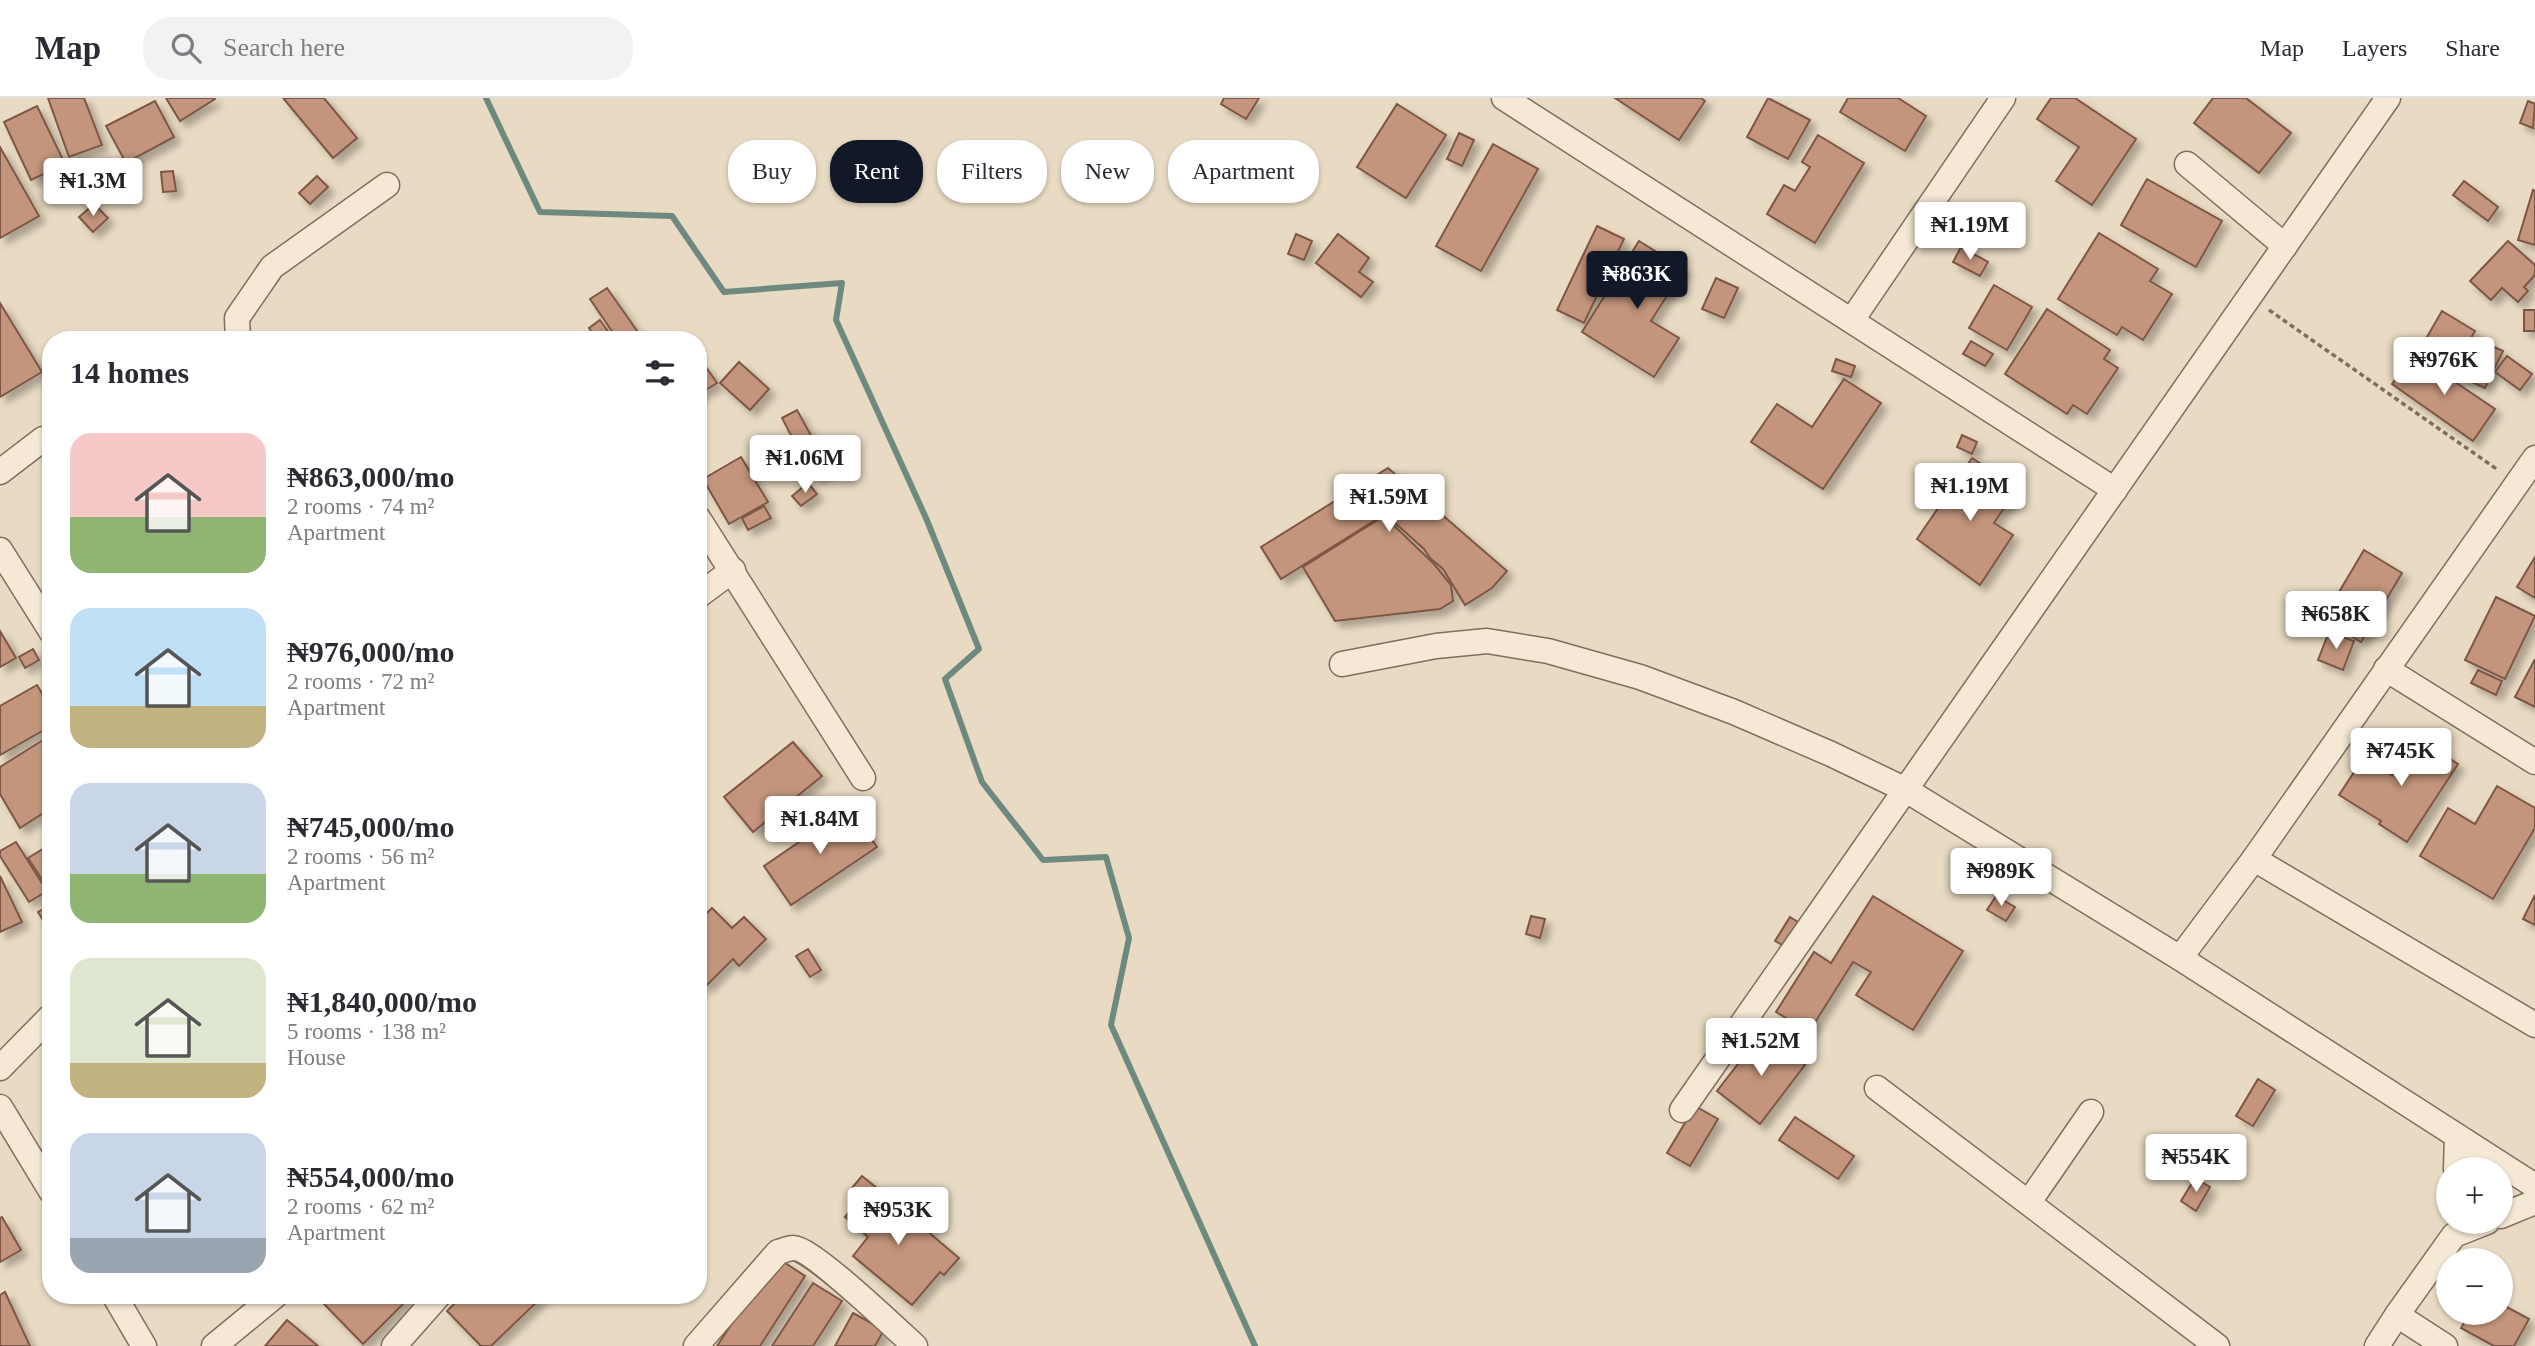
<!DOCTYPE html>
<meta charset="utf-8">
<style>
:root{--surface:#fff;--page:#f2f2f3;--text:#2b2b33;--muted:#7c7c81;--line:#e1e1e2;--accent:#111827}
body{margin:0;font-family:"Times New Roman",serif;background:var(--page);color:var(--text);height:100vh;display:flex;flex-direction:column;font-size:26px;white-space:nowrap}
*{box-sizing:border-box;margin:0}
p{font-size:23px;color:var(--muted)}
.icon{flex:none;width:38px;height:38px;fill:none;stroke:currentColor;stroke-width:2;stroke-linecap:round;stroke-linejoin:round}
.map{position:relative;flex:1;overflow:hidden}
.side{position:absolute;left:42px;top:233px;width:665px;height:973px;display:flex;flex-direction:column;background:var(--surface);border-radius:28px;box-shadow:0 2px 5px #0004}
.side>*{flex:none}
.banner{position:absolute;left:728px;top:42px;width:665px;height:63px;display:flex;gap:14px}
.tools{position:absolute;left:2436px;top:1059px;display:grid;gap:14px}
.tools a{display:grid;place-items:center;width:77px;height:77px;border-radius:50%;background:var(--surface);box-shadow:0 2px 5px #0004;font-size:35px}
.price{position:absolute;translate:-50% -60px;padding:0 16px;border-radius:7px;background:#fff;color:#222;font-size:23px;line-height:46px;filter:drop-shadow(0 2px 4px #0008)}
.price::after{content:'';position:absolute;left:50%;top:42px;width:21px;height:16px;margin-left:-10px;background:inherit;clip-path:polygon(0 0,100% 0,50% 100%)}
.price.current{background:var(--accent);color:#fff}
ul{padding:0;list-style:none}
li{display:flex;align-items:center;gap:21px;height:175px;padding:0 28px}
li span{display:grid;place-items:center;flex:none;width:196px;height:140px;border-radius:21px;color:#555}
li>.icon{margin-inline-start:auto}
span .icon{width:84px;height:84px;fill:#fffc;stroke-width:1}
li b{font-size:30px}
h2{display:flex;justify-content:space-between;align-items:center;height:84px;padding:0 28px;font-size:30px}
.tag{padding:0 24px;border-radius:28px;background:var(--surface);box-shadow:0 2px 5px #0004;font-size:24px;line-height:63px}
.tag.current{background:var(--accent);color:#fff}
header{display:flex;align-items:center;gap:42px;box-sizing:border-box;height:98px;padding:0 35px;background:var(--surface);border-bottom:2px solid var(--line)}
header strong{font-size:33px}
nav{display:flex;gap:38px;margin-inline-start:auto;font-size:24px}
.search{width:490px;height:63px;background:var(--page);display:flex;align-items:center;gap:18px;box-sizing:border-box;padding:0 24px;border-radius:28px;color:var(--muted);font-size:26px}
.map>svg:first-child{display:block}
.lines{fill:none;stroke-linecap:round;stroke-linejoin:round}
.stream{stroke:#6d8980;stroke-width:6}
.building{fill:#c3957c;stroke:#7e5744;stroke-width:2;filter:url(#shadow)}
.minor-casing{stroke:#816d5c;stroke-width:27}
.path{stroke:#816d5c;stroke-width:3.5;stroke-dasharray:5 3.5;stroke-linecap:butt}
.minor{stroke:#f5e9d5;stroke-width:24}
</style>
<header>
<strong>Map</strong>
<div class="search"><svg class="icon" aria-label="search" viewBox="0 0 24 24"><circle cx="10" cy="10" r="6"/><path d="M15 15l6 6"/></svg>Search here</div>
<nav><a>Map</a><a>Layers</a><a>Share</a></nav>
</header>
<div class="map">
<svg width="2535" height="1248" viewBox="0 0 2535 1248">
<defs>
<filter id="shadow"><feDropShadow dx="6" dy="6" stdDeviation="3.5" flood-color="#0004"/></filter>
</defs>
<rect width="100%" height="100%" fill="#e9dbc3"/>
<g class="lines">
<path class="stream" d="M 486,0 L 540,114 L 672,118 L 724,194 L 842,185 L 836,222 L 926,420 L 979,551 L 945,581 L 982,684 L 1043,762 L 1106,759 L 1129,840 L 1111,927 L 1255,1248"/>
</g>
<g class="building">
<path d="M 48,0 L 84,0 L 102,47 L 69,59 Z"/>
<path d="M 166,0 L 214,0 L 215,1 L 180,23 Z"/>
<path d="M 283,0 L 324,0 L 357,40 L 333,60 Z"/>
<path d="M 1224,0 L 1259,0 L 1246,21 L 1221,6 Z"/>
<path d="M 1615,0 L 1701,0 L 1705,3 L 1679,42 Z"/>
<path d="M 1768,0 L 1810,22 L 1788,61 L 1747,39 Z"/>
<path d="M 1848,0 L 1898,0 L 1926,18 L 1905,53 L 1840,14 Z"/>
<path d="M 2051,0 L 2075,0 L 2136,41 L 2092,107 L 2056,83 L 2079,49 L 2037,21 Z"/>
<path d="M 2213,0 L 2246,0 L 2291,35 L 2259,75 L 2194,25 Z"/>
<path d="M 155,3 L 174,39 L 126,65 L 106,28 Z"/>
<path d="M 2528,3 L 2535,6 L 2533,30 L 2520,25 Z"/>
<path d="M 1397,6 L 1446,37 L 1406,100 L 1357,69 Z"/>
<path d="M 37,8 L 65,66 L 31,82 L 4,24 Z"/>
<path d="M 1459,35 L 1474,42 L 1462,68 L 1447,61 Z"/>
<path d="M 1818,37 L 1864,65 L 1815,145 L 1767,116 L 1784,87 L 1795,93 L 1810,69 L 1802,64 Z"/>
<path d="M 1213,43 L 1228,52 L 1201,94 L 1186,84 Z"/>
<path d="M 1493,46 L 1538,71 L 1481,173 L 1436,148 Z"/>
<path d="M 0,49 L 39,118 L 0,140 Z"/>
<path d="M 173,73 L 176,93 L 163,94 L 161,74 Z"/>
<path d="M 317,78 L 328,89 L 310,106 L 299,95 Z"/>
<path d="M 2147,81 L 2222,123 L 2196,169 L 2121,127 Z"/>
<path d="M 2464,83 L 2498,109 L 2488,123 L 2453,97 Z"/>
<path d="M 2533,92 L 2535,93 L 2535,147 L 2518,142 Z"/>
<path d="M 94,106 L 108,120 L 93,134 L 79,119 Z"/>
<path d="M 1597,128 L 1624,141 L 1584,225 L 1557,212 Z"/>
<path d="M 2099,135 L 2158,171 L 2150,183 L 2172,196 L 2143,242 L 2122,229 L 2117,237 L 2058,201 Z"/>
<path d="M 1296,136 L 1312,143 L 1304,162 L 1288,156 Z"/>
<path d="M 1338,136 L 1369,160 L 1359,174 L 1373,184 L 1361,199 L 1316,165 Z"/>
<path d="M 1639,143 L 1684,171 L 1651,223 L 1679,240 L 1654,279 L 1582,234 Z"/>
<path d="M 2508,143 L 2535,167 L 2535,177 L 2524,189 L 2528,193 L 2518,204 L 2502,190 L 2491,202 L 2470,183 Z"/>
<path d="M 1961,149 L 1988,164 L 1980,178 L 1953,164 Z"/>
<path d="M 1716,180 L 1738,190 L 1724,220 L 1702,211 Z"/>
<path d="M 1994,187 L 2032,209 L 2007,252 L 1969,230 Z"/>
<path d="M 607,190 L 642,240 L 640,242 L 618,242 L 590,201 Z"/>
<path d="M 0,205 L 42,274 L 0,299 Z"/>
<path d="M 2047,211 L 2110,252 L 2104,261 L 2118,270 L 2087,316 L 2073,307 L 2067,316 L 2005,276 Z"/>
<rect x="2524" y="212" width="11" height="21"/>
<path d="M 2442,213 L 2475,233 L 2456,265 L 2423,246 Z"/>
<path d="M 600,222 L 614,242 L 597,242 L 589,230 Z"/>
<path d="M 2474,240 L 2503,253 L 2485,290 L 2456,277 Z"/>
<path d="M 1971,243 L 1993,256 L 1985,268 L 1963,256 Z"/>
<path d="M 2414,256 L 2495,311 L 2473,343 L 2392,286 Z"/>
<path d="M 2507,258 L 2532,276 L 2520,292 L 2495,274 Z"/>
<path d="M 1836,261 L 1855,268 L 1851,279 L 1832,273 Z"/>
<path d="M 739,264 L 769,291 L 750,312 L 720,285 Z"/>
<path d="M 704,266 L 717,285 L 698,297 L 698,270 Z"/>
<path d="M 1844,281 L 1881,305 L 1823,391 L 1751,344 L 1777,306 L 1812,329 Z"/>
<path d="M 797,312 L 813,341 L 797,349 L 782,320 Z"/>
<path d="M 1962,337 L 1977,344 L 1972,356 L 1957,349 Z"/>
<path d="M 821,346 L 835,366 L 817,379 L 803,359 Z"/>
<path d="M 741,359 L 768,404 L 729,426 L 703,381 Z"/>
<path d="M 1972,360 L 1998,377 L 1993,385 L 2013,397 L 1994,425 L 2013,437 L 1980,487 L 1917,441 Z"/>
<path d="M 1388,370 L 1507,473 L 1492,490 L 1465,507 L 1443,471 L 1430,460 L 1424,451 L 1385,416 L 1281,481 L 1261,449 Z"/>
<path d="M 808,385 L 817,396 L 801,408 L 792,398 Z"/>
<path d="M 764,408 L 771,420 L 748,432 L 742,420 Z"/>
<path d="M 1384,418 L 1434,466 L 1451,487 L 1453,503 L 1440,511 L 1335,523 L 1303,469 Z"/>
<path d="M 2364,452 L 2402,475 L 2361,544 L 2323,521 Z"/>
<path d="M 2535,459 L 2535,500 L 2517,489 Z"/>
<path d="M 2496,499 L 2535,518 L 2505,581 L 2465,562 Z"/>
<path d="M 0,533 L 16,560 L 0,569 Z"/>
<path d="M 2329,534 L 2354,543 L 2343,572 L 2318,562 Z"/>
<path d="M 33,551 L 39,562 L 25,570 L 19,559 Z"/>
<path d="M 2535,561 L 2535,609 L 2515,599 Z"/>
<path d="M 2478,572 L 2502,583 L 2496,597 L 2471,585 Z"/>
<path d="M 37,587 L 51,611 L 51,628 L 0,657 L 0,608 Z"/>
<path d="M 51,637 L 51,710 L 20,730 L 0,696 L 0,669 Z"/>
<path d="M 2417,639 L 2458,666 L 2407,744 L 2379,726 L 2381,723 L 2339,697 L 2364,659 L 2392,677 Z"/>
<path d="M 793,644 L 822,678 L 753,734 L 724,699 Z"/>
<path d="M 2497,688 L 2535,710 L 2535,730 L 2493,801 L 2420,758 L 2448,710 L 2475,726 Z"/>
<path d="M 849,710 L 877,749 L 791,807 L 764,768 Z"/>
<path d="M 16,744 L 47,793 L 29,804 L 0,758 L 0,753 Z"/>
<path d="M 51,746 L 51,795 L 28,760 Z"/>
<path d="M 0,778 L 22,824 L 0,834 Z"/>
<path d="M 2535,797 L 2535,827 L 2523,821 Z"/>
<path d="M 1873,798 L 1963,853 L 1913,932 L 1856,897 L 1871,874 L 1853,864 L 1809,934 L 1776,914 L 1814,854 L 1831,865 Z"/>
<path d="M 1996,798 L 2015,809 L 2006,823 L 1987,812 Z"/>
<path d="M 51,806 L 51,835 L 38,814 Z"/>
<path d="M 712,810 L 732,830 L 744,819 L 766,841 L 739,868 L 733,861 L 705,889 L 698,882 L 698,824 Z"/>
<path d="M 1531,818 L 1545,821 L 1540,840 L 1526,836 Z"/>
<path d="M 1790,819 L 1798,824 L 1784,848 L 1775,843 Z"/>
<path d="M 808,851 L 821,872 L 810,879 L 796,858 Z"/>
<path d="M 1762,935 L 1805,967 L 1760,1026 L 1717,993 Z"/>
<path d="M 2258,981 L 2275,992 L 2253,1028 L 2236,1018 Z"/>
<path d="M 1695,1008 L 1718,1021 L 1690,1068 L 1667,1055 Z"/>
<path d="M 1795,1019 L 1854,1058 L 1838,1081 L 1779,1042 Z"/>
<path d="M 862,1078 L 878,1091 L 871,1100 L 886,1113 L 881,1119 L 888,1125 L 900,1110 L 959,1160 L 944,1177 L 940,1174 L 912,1207 L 853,1158 L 868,1139 L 845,1119 L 862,1099 L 852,1090 Z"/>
<path d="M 2195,1080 L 2210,1089 L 2196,1113 L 2181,1103 Z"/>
<path d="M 2,1119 L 21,1152 L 0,1164 L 0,1120 Z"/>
<path d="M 776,1159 L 805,1178 L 760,1248 L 717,1248 Z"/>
<path d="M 813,1185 L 842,1203 L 813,1248 L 772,1248 Z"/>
<path d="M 5,1194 L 30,1248 L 0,1248 L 0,1197 Z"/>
<path d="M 333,1197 L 412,1197 L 363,1246 L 324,1206 Z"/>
<path d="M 463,1197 L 544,1197 L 491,1248 L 481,1248 L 447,1213 Z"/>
<path d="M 2501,1206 L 2529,1221 L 2514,1248 L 2494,1248 L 2461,1230 L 2470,1214 L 2501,1214 Z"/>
<path d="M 853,1215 L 884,1232 L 875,1248 L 835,1248 Z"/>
<path d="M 287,1222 L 318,1248 L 265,1248 Z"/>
</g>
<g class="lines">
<g class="minor-casing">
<g id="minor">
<path d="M 1504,0 L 2115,392"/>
<path d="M 2187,66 L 2285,148"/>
<path d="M 1852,222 L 2003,0"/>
<path d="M 238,242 L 237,220 L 272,169 L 387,87"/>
<path d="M 0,374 L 43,341"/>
<path d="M 698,420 L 863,680"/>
<path d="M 0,452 L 51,533"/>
<path d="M 698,498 L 733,472"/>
<path d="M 1342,566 L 1436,548 L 1487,543 L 1548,553 L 1640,579 L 1734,614 L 1831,656 L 1906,692 L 2180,860 L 2535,1088"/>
<path d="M 2386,571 L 2535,664"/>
<path d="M 2254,761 L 2535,927"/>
<path d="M 2180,860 L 2254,761 L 2535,360"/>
<path d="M 0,970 L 51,918"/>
<path d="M 1877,990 L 2217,1248"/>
<path d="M 0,1009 L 51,1093"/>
<path d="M 1682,1012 L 2388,0"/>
<path d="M 2456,1071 L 2457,1038"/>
<path d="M 2029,1104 L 2091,1014"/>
<path d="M 2501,1118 L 2535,1104"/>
<path d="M 114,1197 L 144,1248"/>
<path d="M 214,1248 L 276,1197"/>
<path d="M 394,1248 L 439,1197"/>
<path d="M 696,1248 L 778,1154 C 782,1153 789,1150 793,1150 C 811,1149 897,1232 915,1248"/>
<path d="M 2377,1248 L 2397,1217"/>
<path d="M 2445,1248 L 2397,1217 L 2454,1137 L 2487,1124"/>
</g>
</g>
<path class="path" d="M 2269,212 L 2498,372"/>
<use href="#minor" class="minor"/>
</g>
</svg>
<div class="tools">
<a>+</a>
<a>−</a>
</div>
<b class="price" style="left:93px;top:120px">₦1.3M</b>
<b class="price" style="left:1970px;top:164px">₦1.19M</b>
<b class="price current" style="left:1637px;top:213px">₦863K</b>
<b class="price" style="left:2444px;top:299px">₦976K</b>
<b class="price" style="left:805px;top:397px">₦1.06M</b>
<b class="price" style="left:1970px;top:425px">₦1.19M</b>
<b class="price" style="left:1389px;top:436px">₦1.59M</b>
<b class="price" style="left:2336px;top:553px">₦658K</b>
<b class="price" style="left:2401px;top:690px">₦745K</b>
<b class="price" style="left:820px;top:758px">₦1.84M</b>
<b class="price" style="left:2001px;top:810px">₦989K</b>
<b class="price" style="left:1761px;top:980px">₦1.52M</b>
<b class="price" style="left:2196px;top:1096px">₦554K</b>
<b class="price" style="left:898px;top:1149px">₦953K</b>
<div class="banner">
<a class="tag">Buy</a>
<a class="tag current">Rent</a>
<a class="tag">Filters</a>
<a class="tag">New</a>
<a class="tag">Apartment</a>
</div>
<section class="side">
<h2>14 homes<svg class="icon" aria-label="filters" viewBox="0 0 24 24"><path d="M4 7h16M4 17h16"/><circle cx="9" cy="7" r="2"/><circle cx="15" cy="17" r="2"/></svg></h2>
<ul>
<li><span style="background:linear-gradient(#f6c9c9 60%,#8fb573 0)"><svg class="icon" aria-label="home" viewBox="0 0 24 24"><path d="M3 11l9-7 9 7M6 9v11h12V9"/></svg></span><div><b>₦863,000/mo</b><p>2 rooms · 74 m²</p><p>Apartment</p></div></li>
<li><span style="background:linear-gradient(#bfe0f5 70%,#c2b280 0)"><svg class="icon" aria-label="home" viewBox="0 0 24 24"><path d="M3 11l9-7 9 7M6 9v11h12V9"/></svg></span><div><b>₦976,000/mo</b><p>2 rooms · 72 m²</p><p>Apartment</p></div></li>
<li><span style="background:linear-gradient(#c9d6e8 65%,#8fb573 0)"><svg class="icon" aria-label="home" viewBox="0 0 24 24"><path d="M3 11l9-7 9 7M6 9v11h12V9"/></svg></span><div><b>₦745,000/mo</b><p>2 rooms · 56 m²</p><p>Apartment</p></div></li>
<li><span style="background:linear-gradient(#dfe7d0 75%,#c2b280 0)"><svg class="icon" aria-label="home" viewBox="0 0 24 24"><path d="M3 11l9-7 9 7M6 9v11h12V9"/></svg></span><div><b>₦1,840,000/mo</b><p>5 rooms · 138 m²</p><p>House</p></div></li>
<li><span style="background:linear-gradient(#c9d6e8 75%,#9aa5b1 0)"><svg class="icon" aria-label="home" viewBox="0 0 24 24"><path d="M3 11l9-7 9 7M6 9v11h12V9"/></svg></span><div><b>₦554,000/mo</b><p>2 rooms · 62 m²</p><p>Apartment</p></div></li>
</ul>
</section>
</div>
